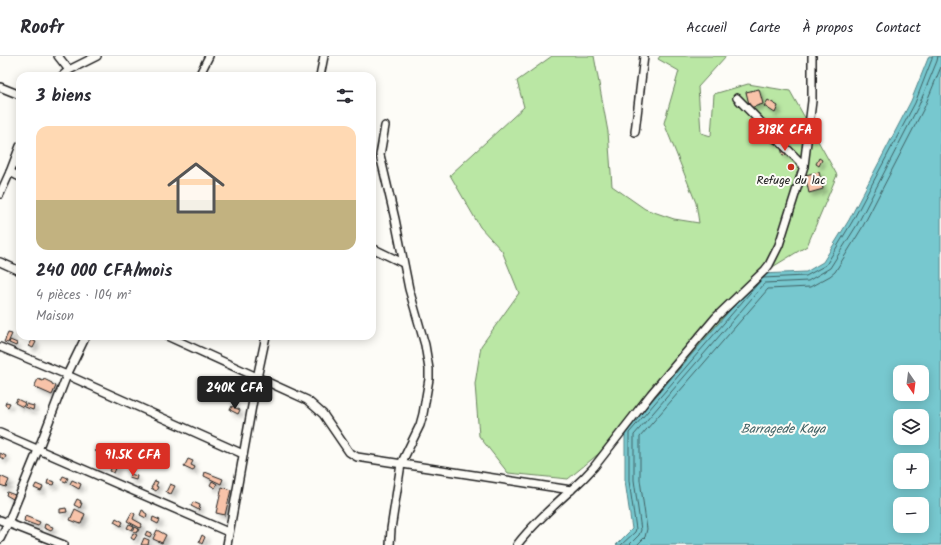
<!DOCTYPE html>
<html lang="fr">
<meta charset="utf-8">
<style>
:root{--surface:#fff;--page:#f2f2f3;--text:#2b2b33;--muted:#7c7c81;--line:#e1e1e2;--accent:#d93025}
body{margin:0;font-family:Kalam,sans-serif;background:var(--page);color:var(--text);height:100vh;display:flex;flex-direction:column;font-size:15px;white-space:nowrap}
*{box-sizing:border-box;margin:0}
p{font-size:13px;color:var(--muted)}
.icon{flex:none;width:22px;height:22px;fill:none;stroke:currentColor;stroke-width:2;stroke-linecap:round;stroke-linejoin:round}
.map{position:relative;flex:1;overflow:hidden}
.drawer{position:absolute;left:16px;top:16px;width:360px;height:268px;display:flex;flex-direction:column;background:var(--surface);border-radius:12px;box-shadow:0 2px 10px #0003}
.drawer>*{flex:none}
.needle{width:26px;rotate:166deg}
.buttons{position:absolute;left:893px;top:309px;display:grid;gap:8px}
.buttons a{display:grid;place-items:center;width:36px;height:36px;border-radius:8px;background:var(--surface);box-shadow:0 2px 10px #0003;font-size:20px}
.price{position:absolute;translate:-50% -34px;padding:0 9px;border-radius:4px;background:var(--accent);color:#fff;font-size:13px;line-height:26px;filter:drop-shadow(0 1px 2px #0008)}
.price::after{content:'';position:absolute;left:50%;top:24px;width:12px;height:9px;margin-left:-6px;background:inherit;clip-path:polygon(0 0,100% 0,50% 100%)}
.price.current{background:#222;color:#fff}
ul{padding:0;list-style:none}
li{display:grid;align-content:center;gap:8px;height:212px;padding:0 20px}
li+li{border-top:1px solid var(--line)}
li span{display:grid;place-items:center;height:124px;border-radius:12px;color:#555}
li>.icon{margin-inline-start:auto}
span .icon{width:72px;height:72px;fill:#fffc;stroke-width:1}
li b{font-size:17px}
h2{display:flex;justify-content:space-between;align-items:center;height:48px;padding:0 20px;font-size:17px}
header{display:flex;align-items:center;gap:24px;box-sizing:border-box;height:56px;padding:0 20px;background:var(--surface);border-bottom:1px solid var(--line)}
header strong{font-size:19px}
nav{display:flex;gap:22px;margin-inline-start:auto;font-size:14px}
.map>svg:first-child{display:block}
.green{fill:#bae7a4;stroke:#6b8260}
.water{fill:#77c8cf;stroke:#538387;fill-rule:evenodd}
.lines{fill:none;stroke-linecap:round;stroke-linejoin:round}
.shore{stroke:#406164;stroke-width:1}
.building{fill:#f8c3a9;stroke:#1c1c1c;filter:url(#shadow)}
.street-casing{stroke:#1c1c1c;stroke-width:10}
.street{stroke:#fdfcf7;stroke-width:7}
.poi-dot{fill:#c8321e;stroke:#fdfcf7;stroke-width:1.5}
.labels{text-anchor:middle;stroke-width:4;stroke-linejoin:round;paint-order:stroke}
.poi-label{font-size:12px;fill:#1c1c1c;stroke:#fdfcf7}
.water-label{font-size:13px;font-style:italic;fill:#406164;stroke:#fdfcf7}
</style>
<header>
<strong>Roofr</strong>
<nav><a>Accueil</a><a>Carte</a><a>À propos</a><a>Contact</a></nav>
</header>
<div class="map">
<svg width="941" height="489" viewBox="0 0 941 489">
<defs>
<filter id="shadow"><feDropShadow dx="3.5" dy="3.5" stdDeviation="2" flood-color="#0004"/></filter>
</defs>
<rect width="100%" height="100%" fill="#fdfcf7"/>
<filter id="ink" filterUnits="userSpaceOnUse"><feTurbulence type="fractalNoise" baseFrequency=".025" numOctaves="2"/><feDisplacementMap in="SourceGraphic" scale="8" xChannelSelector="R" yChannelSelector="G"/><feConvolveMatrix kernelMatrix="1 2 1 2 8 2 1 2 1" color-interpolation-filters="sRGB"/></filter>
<g filter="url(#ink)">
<path class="green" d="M 552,0 L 594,0 L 608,76 L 612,130 L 645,153 L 674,163 L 699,167 L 696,147 L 664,67 L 679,15 L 658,3 L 660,0 L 726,0 L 698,31 L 701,77 L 711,80 L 714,38 L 748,28 L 790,35 L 837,119 L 807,190 L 761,218 L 625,376 L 568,423 L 508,417 L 479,380 L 475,328 L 481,290 L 519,237 L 502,195 L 480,171 L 450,119 L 524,51 L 517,25 Z"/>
<path class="water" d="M 929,0 L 941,0 L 941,489 L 616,489 L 632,473 L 625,425 L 625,376 L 761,218 L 806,216 L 823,206 L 849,164 L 911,45 ZM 900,316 L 922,316 L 922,338 L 900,338 ZM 900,360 L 922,360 L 922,382 L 900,382 ZM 900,404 L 922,404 L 922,426 L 900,426 ZM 900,448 L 922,448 L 922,470 L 900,470 Z"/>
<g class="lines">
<g class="shore">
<path d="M 763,222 L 806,220 L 826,209 L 852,166 L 915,47 L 932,3 L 932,0"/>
<path d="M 621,489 L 635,476 L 636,473 L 629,425 L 629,377 L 762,223"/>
<path d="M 629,489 L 639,479 L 641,474 L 634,424 L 634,379 L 765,227 L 808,225 L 830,212 L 857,169 L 919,49 L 937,5 L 938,0"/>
<path d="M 637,489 L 645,481 L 647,473 L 640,424 L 640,381 L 768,233 L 810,231 L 830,220 L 835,216 L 862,172 L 924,52 L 941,11"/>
</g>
</g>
<g class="building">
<path d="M 759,33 L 763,48 L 750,52 L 746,36 Z"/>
<path d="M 768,44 L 778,50 L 775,57 L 764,50 Z"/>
<path d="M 773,79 L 780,83 L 777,89 L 770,85 Z"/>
<path d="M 781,91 L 790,98 L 783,100 Z"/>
<path d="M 819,102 L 822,104 L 819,110 L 816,108 Z"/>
<path d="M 819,116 L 823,133 L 809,137 L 805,119 Z"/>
<path d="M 8,277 L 12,278 L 8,287 L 4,286 Z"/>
<path d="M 10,284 L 17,287 L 16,290 L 9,287 Z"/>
<path d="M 32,284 L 36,286 L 33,292 L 29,290 Z"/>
<path d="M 38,323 L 43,325 L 44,323 L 52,327 L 52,328 L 56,330 L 52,339 L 34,331 Z"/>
<path d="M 17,343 L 25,347 L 23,351 L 15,347 Z"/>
<path d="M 6,346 L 10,347 L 8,351 L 5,349 Z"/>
<path d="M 26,348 L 34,350 L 33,354 L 25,351 Z"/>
<path d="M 232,350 L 240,354 L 238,358 L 230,354 Z"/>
<path d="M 97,389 L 104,393 L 102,397 L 97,394 L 97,396 L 95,395 Z"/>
<path d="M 0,397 L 6,400 L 4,404 L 0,401 Z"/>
<path d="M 188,403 L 193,405 L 191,409 L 195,411 L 193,415 L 184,411 Z"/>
<path d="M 113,408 L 117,410 L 114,417 L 110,415 Z"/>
<path d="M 205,416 L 223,423 L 221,428 L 204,420 Z"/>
<path d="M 130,418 L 137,420 L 136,424 L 129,422 Z"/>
<path d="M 0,420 L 9,424 L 6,431 L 0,429 Z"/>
<path d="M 63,420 L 68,422 L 66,426 L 61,424 Z"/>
<path d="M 48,424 L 55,426 L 54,429 L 47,428 Z"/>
<path d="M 72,424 L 81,428 L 79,433 L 70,428 Z"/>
<path d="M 155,425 L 158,426 L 156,430 L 158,431 L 156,435 L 151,432 Z"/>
<path d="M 212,425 L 217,428 L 215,432 L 210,429 Z"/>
<path d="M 36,428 L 43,431 L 41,435 L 34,432 Z"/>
<path d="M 170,428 L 175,430 L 171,438 L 166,436 Z"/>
<path d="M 222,431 L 231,434 L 225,459 L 216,457 Z"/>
<path d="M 7,436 L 15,439 L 13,443 L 6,439 Z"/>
<path d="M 77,443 L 81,445 L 80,447 L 82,447 L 80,452 L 74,449 Z"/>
<path d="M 193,446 L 200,449 L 199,454 L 191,450 Z"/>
<path d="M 66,452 L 67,456 L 60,457 L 60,453 Z"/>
<path d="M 75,453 L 85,458 L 81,468 L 70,464 Z"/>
<path d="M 142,454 L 144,455 L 144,456 L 147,458 L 146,462 L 140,459 Z"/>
<path d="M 132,456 L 135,458 L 133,463 L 142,468 L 140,472 L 127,465 Z"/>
<path d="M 25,460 L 40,466 L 38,470 L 24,465 Z"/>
<path d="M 153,461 L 160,464 L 158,468 L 152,465 Z"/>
<path d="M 116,462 L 123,466 L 121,470 L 114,466 Z"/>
<path d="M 45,468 L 53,471 L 51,475 L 44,472 Z"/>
<path d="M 129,468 L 134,470 L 132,474 L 127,472 Z"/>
<path d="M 135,471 L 139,473 L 137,477 L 133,475 Z"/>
<path d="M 157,474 L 166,479 L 162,487 L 153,483 Z"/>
<path d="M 147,475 L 152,477 L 150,481 L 145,479 Z"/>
<path d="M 133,477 L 137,479 L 134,484 L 131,482 Z"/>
<path d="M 202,479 L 205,481 L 202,488 L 199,486 Z"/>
<path d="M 144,482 L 149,484 L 148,489 L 141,489 Z"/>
</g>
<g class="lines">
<g class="street-casing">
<g id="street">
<path d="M 58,0 L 69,14"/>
<path d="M 62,20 L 69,14 L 97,0"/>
<path d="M 199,20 L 209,0"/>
<path d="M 320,20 L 324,0"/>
<path d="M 0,31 L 20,39"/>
<path d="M 737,42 L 804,110"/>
<path d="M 385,70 L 380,99 L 395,163 L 409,233 L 425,289 L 429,313 L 429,323 L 423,358 L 420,369 L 401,408 L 391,473 L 390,489"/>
<path d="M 635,76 L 644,0"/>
<path d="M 10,116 L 20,121"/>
<path d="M 0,138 L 10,116 L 20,90"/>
<path d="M 372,192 L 403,207"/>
<path d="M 0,206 L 20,215"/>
<path d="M 167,280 L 307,344 L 323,358 L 349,396 L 357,401 L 571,434"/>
<path d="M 0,291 L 67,319 L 243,398"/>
<path d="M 0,377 L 228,476"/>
<path d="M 0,464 L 64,489"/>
<path d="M 0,483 L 8,467 L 38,394 L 67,319 L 86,280"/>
<path d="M 227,489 L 257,322 L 266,280"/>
<path d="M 517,489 C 532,469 553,450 572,433 C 580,426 587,419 594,411 L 651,338 L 716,261 L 765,214 L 769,209 L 779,189 L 804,110 L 812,45 L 812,0"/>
</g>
</g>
<use href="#street" class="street"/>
</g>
</g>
<circle class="poi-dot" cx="791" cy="111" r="4"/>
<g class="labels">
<g class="poi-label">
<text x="791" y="128">Refuge du lac</text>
</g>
<g class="water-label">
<text x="783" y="377">Barragede Kaya</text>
</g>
</g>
</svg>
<div class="buttons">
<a><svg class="needle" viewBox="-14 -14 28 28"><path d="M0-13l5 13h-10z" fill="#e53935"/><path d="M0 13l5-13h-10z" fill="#7c7c81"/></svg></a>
<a><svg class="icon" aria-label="layers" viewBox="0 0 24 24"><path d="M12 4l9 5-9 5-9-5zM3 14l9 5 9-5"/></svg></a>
<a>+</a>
<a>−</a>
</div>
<b class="price" style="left:785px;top:96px">318K CFA</b>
<b class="price current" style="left:235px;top:354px">240K CFA</b>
<b class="price" style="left:133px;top:421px">91.5K CFA</b>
<section class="drawer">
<h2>3 biens<svg class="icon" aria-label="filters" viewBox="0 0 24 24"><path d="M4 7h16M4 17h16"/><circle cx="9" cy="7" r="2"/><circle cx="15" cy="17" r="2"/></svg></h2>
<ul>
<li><span style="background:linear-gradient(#ffd9b3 60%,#c2b280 0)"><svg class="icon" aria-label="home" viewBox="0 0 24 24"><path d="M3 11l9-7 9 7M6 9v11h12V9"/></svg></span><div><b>240 000 CFA/mois</b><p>4 pièces · 104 m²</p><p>Maison</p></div></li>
</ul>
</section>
</div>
